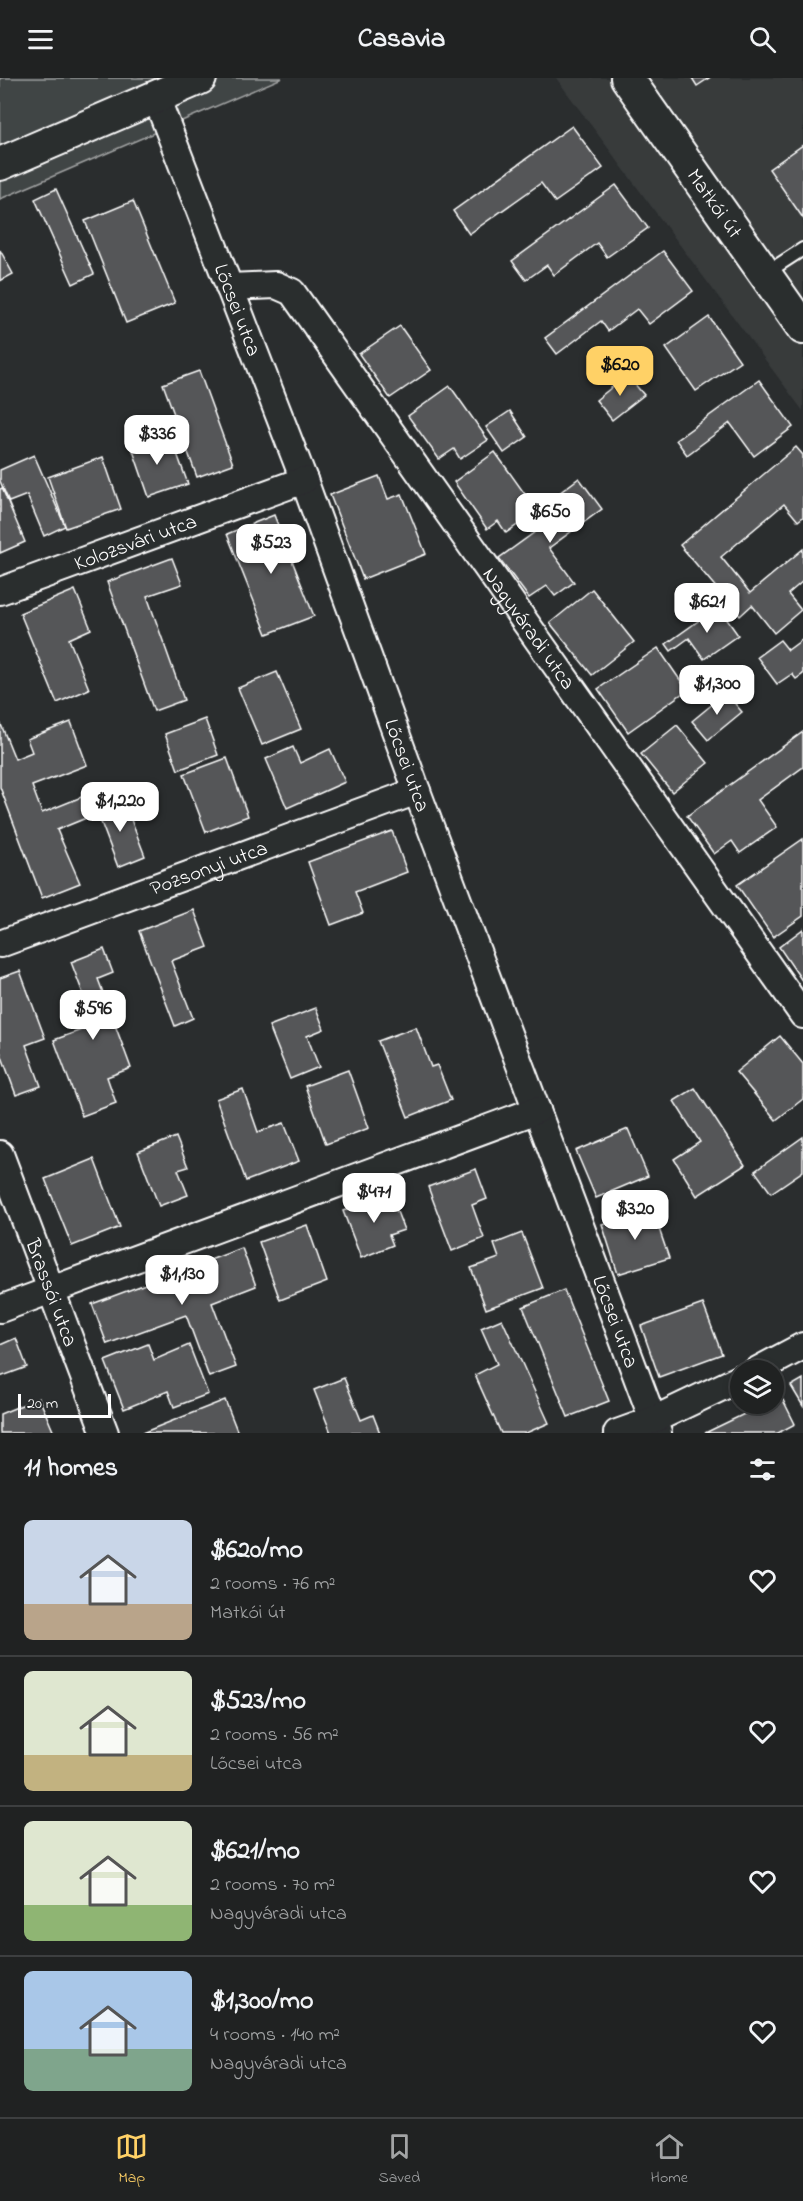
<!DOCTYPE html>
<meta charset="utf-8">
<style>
:root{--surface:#202222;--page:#282a2a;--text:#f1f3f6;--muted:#a2a4a5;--line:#3d3f40;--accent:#ffd166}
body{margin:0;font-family:"Indie Flower",sans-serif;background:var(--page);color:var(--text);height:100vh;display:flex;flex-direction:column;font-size:22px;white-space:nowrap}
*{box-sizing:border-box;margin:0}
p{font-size:20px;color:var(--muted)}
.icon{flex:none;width:33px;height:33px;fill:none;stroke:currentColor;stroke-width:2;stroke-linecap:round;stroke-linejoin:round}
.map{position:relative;height:1355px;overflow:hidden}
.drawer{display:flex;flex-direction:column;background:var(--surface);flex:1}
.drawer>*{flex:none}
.buttons{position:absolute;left:730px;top:1282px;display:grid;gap:12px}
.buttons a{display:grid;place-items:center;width:54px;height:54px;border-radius:50%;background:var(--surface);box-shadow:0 3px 9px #0003,0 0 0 2px var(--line);font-size:30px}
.scale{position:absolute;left:18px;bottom:15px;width:93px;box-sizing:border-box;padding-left:6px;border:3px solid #fff;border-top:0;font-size:16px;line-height:21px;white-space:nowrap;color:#fff;-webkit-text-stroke:4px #2a2d2e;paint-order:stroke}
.price{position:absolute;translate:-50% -51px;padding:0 14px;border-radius:12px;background:#fff;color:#222;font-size:20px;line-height:39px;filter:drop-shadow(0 2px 3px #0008)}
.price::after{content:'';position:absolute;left:50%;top:36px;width:18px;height:14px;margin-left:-9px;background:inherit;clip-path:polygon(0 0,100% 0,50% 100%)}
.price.selected{background:var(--accent);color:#111}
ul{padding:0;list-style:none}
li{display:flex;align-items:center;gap:18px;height:150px;padding:0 24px}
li+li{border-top:2px solid var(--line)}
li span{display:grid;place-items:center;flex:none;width:168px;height:120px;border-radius:9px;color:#555}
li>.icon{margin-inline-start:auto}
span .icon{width:72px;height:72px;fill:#fffc;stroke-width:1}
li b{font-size:26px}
h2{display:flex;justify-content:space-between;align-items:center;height:72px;padding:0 24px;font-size:26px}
header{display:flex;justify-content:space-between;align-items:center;height:78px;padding:0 24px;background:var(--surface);font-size:27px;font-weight:800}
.menu{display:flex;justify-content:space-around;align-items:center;height:84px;border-top:2px solid var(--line);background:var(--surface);font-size:16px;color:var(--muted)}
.menu a{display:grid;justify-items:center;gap:3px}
.menu .selected{color:var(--accent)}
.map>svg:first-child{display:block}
.built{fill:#373a3b}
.green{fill:#414445;stroke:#a0a2a2;stroke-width:1.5}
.building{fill:#555758;stroke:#fff;stroke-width:1.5}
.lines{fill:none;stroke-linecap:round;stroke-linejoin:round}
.service-casing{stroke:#fff;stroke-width:16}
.minor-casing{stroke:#fff;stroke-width:30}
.tertiary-casing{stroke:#fff;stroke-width:36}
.service{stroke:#2a2d2e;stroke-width:12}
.minor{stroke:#2a2d2e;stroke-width:26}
.tertiary{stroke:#2a2d2e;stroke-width:32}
.labels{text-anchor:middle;stroke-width:4.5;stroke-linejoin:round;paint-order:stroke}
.street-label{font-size:21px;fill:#fff;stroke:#2a2d2e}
</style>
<header><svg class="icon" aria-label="menu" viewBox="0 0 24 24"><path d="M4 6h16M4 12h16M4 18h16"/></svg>Casavia<svg class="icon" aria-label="search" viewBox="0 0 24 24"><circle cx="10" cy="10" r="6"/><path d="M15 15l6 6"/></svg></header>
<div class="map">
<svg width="803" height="1355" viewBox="0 0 803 1355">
<rect width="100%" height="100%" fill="#2a2d2e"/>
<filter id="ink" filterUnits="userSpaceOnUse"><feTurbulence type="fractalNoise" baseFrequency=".0167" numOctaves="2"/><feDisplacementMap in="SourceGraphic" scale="12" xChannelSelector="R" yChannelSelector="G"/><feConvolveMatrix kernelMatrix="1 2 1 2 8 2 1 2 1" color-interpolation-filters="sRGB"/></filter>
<g filter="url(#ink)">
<path class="built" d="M 556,0 L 803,0 L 803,333 Z"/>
<path class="green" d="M 0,0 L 282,0 L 0,121 Z"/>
<g class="building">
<path d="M 692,0 L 709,0 L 697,8 Z"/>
<path d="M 572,48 L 603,90 L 555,124 L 541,105 L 469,156 L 453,133 Z"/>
<path d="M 803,67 L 803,140 L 769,91 Z"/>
<path d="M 616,107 L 648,150 L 607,179 L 597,165 L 554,197 L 547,187 L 526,202 L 512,183 Z"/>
<path d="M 56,111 L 94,196 L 73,206 L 35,121 Z"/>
<path d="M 133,123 L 175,225 L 126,245 L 85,143 Z"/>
<path d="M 0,172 L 13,196 L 0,203 Z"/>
<path d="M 663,173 L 693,213 L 649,246 L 637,231 L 608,253 L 601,243 L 557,276 L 545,260 Z"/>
<path d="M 709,239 L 740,283 L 696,313 L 666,270 Z"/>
<path d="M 400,248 L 431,292 L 390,320 L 359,276 Z"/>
<path d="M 199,293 L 233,386 L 197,399 L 163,306 Z"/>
<path d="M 627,297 L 644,317 L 612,342 L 596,322 Z"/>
<path d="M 759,302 L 793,349 L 754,378 L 730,345 L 687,377 L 676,362 Z"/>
<path d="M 450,308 L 488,362 L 460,381 L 454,371 L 439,381 L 408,338 Z"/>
<path d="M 510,333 L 527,359 L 504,375 L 486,349 Z"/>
<path d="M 147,351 L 156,377 L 175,370 L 188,406 L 149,419 L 128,358 Z"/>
<path d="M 796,369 L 803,377 L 803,439 L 798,443 L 784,426 L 721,479 L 750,515 L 803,471 L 803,503 L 788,516 L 801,532 L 774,555 L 752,527 L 740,538 L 680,467 Z"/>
<path d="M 495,374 L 537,433 L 506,455 L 498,443 L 487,451 L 454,404 Z"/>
<path d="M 34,377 L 65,448 L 44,458 L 27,417 L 9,424 L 0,403 L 0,392 Z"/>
<path d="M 103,379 L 121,431 L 66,450 L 48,399 Z"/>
<path d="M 379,398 L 388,421 L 402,416 L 426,476 L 363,501 L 330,417 Z"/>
<path d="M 579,400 L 602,431 L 549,470 L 574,504 L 555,518 L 547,508 L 529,520 L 499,480 L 564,433 L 554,419 Z"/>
<path d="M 2,410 L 25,464 L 0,475 L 0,411 Z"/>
<path d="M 274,437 L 314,538 L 267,556 L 227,456 Z"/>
<path d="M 172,480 L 182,506 L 147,518 L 184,622 L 154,633 L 107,504 Z"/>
<path d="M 592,511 L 634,564 L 592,597 L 550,545 Z"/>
<path d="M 75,512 L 91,551 L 69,561 L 89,611 L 57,625 L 20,535 Z"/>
<path d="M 718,529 L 738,557 L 704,581 L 689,560 L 671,573 L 666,566 Z"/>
<path d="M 803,561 L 803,596 L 796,601 L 792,596 L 777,606 L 757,579 L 780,562 L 788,572 Z"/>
<path d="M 658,570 L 687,612 L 628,654 L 598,611 Z"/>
<path d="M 277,594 L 301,651 L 262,667 L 238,610 Z"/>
<path d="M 726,615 L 742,634 L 708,662 L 692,643 Z"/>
<path d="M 205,641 L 218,677 L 178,692 L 165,656 Z"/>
<path d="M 0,644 L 15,681 L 32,674 L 27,661 L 71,644 L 87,687 L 32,708 L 42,735 L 84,718 L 91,738 L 57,752 L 80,805 L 42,820 L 0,709 Z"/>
<path d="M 677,647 L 708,685 L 672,714 L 641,676 Z"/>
<path d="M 803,654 L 803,689 L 758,722 L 777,749 L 740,775 L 732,763 L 714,776 L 687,738 Z"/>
<path d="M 293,669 L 300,685 L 330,671 L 345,704 L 287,730 L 266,681 Z"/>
<path d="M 227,680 L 248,738 L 206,754 L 184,696 Z"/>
<path d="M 123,721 L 145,778 L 118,789 L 96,731 Z"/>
<path d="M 392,753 L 407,794 L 355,814 L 363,835 L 331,847 L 308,784 Z"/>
<path d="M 803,761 L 803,838 L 773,859 L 737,807 Z"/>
<path d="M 194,832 L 208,869 L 171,883 L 193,940 L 175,948 L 139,853 Z"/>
<path d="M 803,851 L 803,904 L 779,869 Z"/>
<path d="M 104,871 L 113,895 L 98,901 L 131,990 L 107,999 L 116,1025 L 82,1038 L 54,962 L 95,947 L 71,884 Z"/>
<path d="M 20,893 L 45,960 L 26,967 L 41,1008 L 16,1017 L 0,973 L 0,900 Z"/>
<path d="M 316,930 L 324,951 L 307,958 L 319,989 L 290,1001 L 269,948 Z"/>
<path d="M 416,949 L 431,989 L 437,987 L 451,1022 L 408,1039 L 378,963 Z"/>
<path d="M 780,958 L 803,986 L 803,1021 L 776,1042 L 736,994 Z"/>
<path d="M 348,992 L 369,1050 L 326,1066 L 305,1008 Z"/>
<path d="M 695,1010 L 745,1087 L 697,1118 L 674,1081 L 700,1064 L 674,1023 Z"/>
<path d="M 243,1011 L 258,1054 L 284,1045 L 299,1083 L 246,1103 L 216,1021 Z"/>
<path d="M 628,1051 L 648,1098 L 596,1120 L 576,1073 Z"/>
<path d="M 176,1059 L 188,1089 L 178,1092 L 188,1117 L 159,1128 L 138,1074 Z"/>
<path d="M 803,1059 L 803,1093 L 771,1115 L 755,1093 Z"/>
<path d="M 94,1081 L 120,1149 L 72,1168 L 45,1101 Z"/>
<path d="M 476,1091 L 487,1121 L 472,1127 L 484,1160 L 452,1173 L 428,1109 Z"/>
<path d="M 390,1115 L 404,1152 L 389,1157 L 393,1167 L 361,1180 L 343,1133 Z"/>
<path d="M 652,1130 L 669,1180 L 618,1196 L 602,1146 Z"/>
<path d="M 307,1147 L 327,1204 L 280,1222 L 259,1164 Z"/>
<path d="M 522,1155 L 543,1210 L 486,1231 L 471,1190 L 499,1180 L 494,1166 Z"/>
<path d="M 242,1170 L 256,1208 L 212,1225 L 236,1289 L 209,1299 L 186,1237 L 107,1266 L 92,1226 Z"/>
<path d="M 564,1212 L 609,1323 L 568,1339 L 523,1229 Z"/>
<path d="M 703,1226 L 722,1276 L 659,1299 L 641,1248 Z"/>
<path d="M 502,1241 L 549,1345 L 526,1355 L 501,1355 L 475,1297 L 497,1286 L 481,1250 Z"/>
<path d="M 16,1260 L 27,1289 L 0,1299 L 0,1267 Z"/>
<path d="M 148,1266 L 154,1282 L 189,1267 L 208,1316 L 174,1329 L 168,1313 L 124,1331 L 105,1283 Z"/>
<path d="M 344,1300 L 361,1342 L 373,1337 L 380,1355 L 331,1355 L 314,1312 Z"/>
<path d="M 803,1301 L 803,1328 L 791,1308 Z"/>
<path d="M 781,1318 L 795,1346 L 778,1355 L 705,1355 L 765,1326 L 774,1326 L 774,1321 Z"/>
<path d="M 39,1320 L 54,1355 L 0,1355 L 0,1336 Z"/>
<path d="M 225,1322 L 238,1355 L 142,1355 Z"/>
</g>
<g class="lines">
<g class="service-casing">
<path id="service" d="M 766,195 L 803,171"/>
</g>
<g class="minor-casing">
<g id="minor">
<path id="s1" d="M 156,19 L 304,402 L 417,713 L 658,1355"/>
<path id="s2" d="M 229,209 L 276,207 L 292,214 L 803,937"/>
<path id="s3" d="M 0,513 L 304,402"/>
<path id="s4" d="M 0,866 L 417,713"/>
<path id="s5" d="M 0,1076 L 105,1355"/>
<path d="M 0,1231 L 537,1032"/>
<path d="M 756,1293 L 803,1268"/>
<path d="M 617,1355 L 653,1342 L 741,1300"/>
</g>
</g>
<g class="tertiary-casing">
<g id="tertiary">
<path id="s6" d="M 627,0 L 803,250"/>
<path d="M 0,86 L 200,0"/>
</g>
</g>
<use href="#service" class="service"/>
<use href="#minor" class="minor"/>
<use href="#tertiary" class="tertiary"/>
</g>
</g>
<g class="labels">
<g class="street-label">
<text dy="7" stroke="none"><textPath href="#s6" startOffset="153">Matkói út</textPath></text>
<text dy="7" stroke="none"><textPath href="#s1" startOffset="228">Lőcsei utca</textPath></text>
<text dy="7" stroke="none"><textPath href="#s3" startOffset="144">Kolozsvári utca</textPath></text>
<text dy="7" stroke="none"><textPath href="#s2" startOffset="476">Nagyváradi utca</textPath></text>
<text dy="7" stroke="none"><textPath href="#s1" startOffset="714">Lőcsei utca</textPath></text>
<text dy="7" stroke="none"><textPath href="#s4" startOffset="222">Pozsonyi utca</textPath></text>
<text dy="7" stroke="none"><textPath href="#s5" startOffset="148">Brassói utca</textPath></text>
<text dy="7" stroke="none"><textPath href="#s1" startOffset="1308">Lőcsei utca</textPath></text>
</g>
</g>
</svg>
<div class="buttons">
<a><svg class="icon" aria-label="layers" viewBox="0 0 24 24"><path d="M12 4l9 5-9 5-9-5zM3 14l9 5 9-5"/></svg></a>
</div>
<div class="scale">20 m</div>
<b class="price selected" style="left:620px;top:319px">$620</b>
<b class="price" style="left:157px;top:388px">$336</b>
<b class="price" style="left:550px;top:466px">$650</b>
<b class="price" style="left:271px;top:497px">$523</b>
<b class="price" style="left:707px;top:556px">$621</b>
<b class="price" style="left:717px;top:638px">$1,300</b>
<b class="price" style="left:120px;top:755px">$1,220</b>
<b class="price" style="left:93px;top:963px">$596</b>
<b class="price" style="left:374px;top:1146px">$471</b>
<b class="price" style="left:635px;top:1163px">$320</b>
<b class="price" style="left:182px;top:1228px">$1,130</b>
</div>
<section class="drawer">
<h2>11 homes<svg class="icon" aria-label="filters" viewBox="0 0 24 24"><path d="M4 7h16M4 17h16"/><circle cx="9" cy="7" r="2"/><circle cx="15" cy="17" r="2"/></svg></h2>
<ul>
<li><span style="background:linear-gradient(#c9d6e8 70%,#b9a48a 0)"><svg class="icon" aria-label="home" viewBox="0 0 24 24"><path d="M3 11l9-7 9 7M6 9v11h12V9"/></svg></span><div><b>$620/mo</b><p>2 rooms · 76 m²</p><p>Matkói út</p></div><svg class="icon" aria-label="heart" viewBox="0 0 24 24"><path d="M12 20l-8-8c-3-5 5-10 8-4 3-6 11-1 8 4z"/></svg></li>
<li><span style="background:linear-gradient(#dfe7d0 70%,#c2b280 0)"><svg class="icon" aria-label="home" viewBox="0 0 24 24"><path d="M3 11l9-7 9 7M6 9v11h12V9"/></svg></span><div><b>$523/mo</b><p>2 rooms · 56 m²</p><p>Lőcsei utca</p></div><svg class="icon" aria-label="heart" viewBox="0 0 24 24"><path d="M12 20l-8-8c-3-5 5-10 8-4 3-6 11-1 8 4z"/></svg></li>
<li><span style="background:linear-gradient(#dfe7d0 70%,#8fb573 0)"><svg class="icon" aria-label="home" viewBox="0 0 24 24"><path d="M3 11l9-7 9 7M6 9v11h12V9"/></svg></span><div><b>$621/mo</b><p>2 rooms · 70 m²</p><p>Nagyváradi utca</p></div><svg class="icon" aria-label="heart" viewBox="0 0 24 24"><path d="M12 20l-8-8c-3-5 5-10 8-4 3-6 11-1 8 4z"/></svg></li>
<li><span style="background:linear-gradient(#a9c7e8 65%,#7fa58c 0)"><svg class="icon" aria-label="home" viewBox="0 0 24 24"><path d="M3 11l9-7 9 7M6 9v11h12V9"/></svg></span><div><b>$1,300/mo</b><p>4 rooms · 140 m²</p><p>Nagyváradi utca</p></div><svg class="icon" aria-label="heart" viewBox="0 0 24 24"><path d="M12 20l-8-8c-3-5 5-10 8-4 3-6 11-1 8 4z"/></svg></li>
</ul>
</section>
<nav class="menu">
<a class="selected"><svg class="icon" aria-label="map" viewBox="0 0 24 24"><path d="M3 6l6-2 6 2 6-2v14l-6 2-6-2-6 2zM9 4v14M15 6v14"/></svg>Map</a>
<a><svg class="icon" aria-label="saved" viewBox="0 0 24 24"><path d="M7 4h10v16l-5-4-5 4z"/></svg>Saved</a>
<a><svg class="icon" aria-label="home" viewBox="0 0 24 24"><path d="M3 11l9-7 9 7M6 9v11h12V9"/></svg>Home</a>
</nav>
